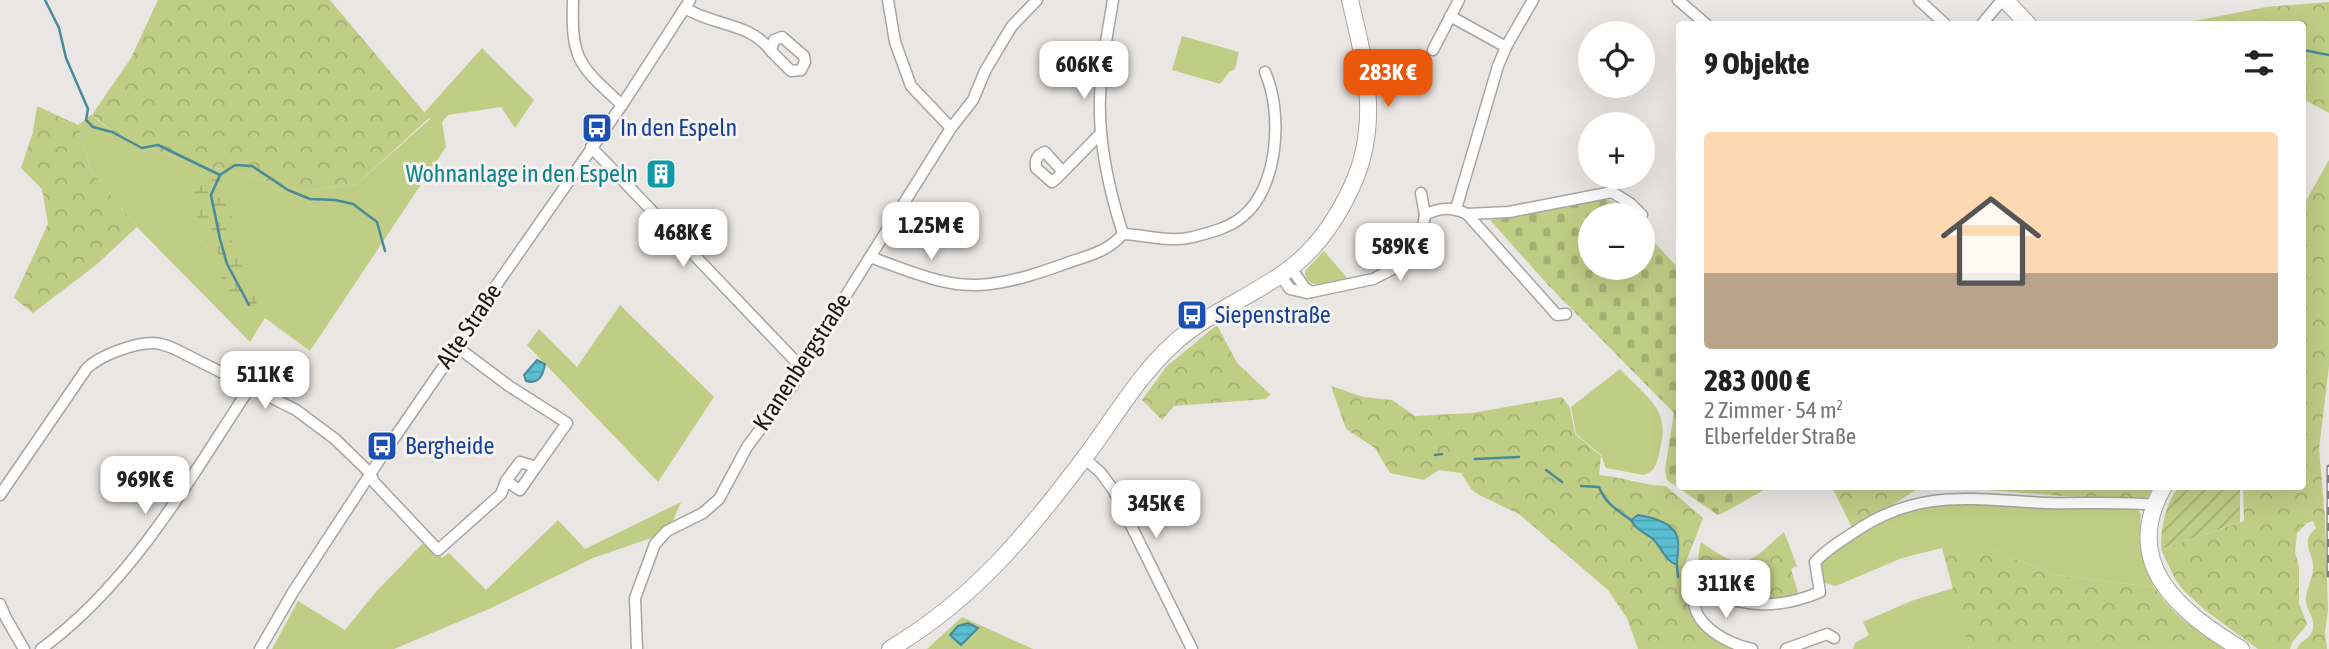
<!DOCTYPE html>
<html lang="de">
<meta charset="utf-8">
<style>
:root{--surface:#fff;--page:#f6f6f6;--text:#222;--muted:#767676;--line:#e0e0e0;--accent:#ea580c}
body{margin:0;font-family:"Asap Condensed",sans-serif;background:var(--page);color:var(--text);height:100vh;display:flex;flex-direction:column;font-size:26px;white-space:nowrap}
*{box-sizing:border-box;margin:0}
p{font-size:23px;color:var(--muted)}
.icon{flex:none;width:38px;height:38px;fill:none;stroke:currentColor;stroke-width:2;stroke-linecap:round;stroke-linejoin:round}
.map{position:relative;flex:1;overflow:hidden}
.drawer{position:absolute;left:1676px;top:21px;width:630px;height:469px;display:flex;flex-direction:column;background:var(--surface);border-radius:7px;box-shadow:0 7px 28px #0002}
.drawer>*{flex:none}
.buttons{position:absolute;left:1578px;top:21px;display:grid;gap:14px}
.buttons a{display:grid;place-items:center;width:77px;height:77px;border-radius:50%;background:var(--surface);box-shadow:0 7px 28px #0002;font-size:35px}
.price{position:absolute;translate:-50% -60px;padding:0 16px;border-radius:14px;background:#fff;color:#222;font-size:23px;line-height:46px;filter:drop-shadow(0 2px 4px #0008)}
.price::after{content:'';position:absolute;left:50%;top:42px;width:21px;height:16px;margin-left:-10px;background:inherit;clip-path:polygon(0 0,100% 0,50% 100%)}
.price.selected{background:var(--accent);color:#fff}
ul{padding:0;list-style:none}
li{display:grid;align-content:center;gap:14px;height:371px;padding:0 28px}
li+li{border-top:2px solid var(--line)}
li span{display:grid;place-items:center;height:217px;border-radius:7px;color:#555}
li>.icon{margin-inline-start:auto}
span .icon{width:126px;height:126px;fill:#fffc;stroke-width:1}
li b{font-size:30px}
h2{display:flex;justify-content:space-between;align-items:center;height:84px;padding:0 28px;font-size:30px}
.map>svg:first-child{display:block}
.green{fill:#c0cd85}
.forest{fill:url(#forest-crowns)}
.wetland{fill:url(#wetland-marsh)}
.cemetery{fill:url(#cemetery-stones)}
.garden{fill:url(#garden-furrows)}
.water{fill:url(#water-rules);stroke:#478b99;stroke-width:2}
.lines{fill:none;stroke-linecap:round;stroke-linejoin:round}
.stream{stroke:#478b99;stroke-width:2.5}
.minor-casing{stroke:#a7a5a2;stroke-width:13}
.secondary-casing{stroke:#a7a5a2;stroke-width:18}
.minor{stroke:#fff;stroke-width:10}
.secondary{stroke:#fff;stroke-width:16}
.rail-casing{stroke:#7f7d7b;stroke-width:5}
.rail{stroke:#f6f3f0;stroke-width:2.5;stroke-dasharray:8;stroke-linecap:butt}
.labels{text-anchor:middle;stroke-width:6;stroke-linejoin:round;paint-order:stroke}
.transit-label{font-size:24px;fill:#164399;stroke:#f6f3f0;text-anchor:start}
.culture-label{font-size:24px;fill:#0d838f;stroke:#f6f3f0;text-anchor:end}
.street-label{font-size:24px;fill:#161513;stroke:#f6f3f0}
</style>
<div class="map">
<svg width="2329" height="649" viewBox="0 0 2329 649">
<defs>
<pattern id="forest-crowns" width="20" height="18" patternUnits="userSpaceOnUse" patternTransform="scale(1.75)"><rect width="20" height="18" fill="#c0cd85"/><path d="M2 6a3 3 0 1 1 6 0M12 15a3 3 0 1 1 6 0" fill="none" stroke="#a4af72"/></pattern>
<pattern id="wetland-marsh" width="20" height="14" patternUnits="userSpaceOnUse" patternTransform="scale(1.75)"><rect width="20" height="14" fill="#c0cd85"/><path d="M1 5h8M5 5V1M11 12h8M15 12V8" fill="none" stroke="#a4af72"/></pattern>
<pattern id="cemetery-stones" width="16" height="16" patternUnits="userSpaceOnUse" patternTransform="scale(1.75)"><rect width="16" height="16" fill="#c0cd85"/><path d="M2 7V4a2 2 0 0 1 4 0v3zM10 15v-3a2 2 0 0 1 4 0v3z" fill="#a4af72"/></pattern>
<pattern id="garden-furrows" width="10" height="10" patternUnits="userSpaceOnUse" patternTransform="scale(1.75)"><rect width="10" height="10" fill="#c0cd85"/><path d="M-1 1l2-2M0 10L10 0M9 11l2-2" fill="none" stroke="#a4af72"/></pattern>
<pattern id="water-rules" width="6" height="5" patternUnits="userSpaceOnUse" patternTransform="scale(1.75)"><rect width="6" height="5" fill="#5cbed2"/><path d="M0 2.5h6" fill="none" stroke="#4fa2b3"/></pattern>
</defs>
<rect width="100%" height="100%" fill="#e9e6e3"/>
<g class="green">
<path d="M 1182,36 L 1239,52 L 1235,69 L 1229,72 L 1220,84 L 1172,70 Z"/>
<path d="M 482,48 L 534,100 L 515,128 L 501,107 L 448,115 L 442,122 L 446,147 L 310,351 L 265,318 L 250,342 L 137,227 L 91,171 L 78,125 L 91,115 L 124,140 L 186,160 L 304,191 L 357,184 L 430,119 L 424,113 Z"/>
<path d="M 1324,251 L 1348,279 C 1334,282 1305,293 1305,271 Z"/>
<path d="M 620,305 L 714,397 L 658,482 L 527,345 L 539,329 L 577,367 Z"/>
<path d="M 1620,369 C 1649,400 1672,409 1659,454 C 1656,465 1655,472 1643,475 L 1606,468 L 1601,455 L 1576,434 L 1571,407 Z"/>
<path d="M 681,502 L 670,528 L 654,537 L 593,558 L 489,609 L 394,649 L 272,649 L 298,601 L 345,630 L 375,593 L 426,540 L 442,558 L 449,553 L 486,590 L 558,520 L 585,549 Z"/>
<path d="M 1933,502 L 2137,509 L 2141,514 C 2138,541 2142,562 2154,587 L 2056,575 L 1986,548 L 1942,548 L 1902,558 L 1836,586 L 1825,583 L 1819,574 L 1821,563 L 1828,554 L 1882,517 Z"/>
<path d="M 1954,588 L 1969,649 L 1853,649 L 1855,643 L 1869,635 L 1863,622 L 1911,601 Z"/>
<path d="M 962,617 L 1033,649 L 927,649 Z"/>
</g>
<g class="forest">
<path d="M 158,0 L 330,0 L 429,118 L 357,184 L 304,191 L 186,160 L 124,140 L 92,115 L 131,58 Z"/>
<path d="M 2329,2 L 2329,113 L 2303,99 L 2303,24 L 2138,24 L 2143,22 L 2162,21 L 2184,23 L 2266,7 Z"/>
<path d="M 37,106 L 78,125 L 91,171 L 137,227 L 96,265 L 33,313 L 14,298 L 48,224 L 42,189 L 21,168 L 33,132 Z"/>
<path d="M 2329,160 L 2329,366 L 2319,449 L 2325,518 L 2328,610 L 2325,632 L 2327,649 L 2297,649 C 2300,640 2312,639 2313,628 C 2315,618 2307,611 2306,602 C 2304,595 2313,578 2313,569 C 2315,554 2298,543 2316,528 L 2313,521 L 2307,523 L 2297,533 L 2295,552 L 2299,567 L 2299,603 L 2307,624 C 2302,633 2292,639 2290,649 L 2258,649 L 2206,611 L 2184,591 L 2175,579 L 2161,549 L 2244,521 L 2243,487 L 2303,486 L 2303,206 Z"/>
<path d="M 1217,325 L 1237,363 L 1271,395 L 1265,399 L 1174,406 L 1162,420 L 1142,400 L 1167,366 Z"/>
<path d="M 1331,386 L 1363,397 L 1392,400 L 1415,416 L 1472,413 L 1562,397 L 1570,408 L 1575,434 L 1601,456 L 1599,475 C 1623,477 1640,485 1666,486 L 1703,518 L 1684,567 L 1688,586 L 1686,602 L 1700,627 L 1739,649 L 1638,649 L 1627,618 L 1608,590 L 1519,514 L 1481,496 L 1471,489 L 1461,473 L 1439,470 L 1424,480 L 1390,473 L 1375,448 L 1346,429 Z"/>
<path d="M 1832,487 L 1935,487 L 1916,490 L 1853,530 Z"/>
<path d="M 1953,487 L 2153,487 L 2146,500 L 2062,496 Z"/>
<path d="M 1784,532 L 1797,566 L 1791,569 L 1799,596 C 1786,598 1772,603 1759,602 C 1753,602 1744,598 1738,597 C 1705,587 1692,578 1701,542 C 1746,574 1745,566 1784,532 Z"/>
<path d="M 1942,548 L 1986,548 L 2056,575 L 2154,587 C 2176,619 2195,629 2228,649 L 1969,649 Z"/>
</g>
<path class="wetland" d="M 210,169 L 224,184 L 226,202 L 234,222 L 226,230 L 243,264 L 239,271 L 251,286 L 257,304 L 245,313 C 224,293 220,285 220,256 L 199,231 L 193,193 L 194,173 Z"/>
<path class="cemetery" d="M 1599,199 C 1612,198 1620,206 1629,215 L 1591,215 L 1591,268 L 1643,268 L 1643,230 L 1680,270 L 1680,486 L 1769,487 L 1725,512 L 1718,515 L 1667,480 L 1665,469 L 1674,413 L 1548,285 L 1490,220 Z"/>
<path class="garden" d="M 2178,487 L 2240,487 L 2240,522 L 2161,549 C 2161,525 2165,507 2178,487 Z"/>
<g class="water">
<path d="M 537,360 L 545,364 C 543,375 539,385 526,381 L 524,375 Z"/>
<path d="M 1638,515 C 1651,517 1672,522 1677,536 C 1680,544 1677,557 1677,565 C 1665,561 1662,548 1653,539 C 1644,532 1636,530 1631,520 Z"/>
<path d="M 968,623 L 978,628 L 961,645 L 950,635 L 958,626 Z"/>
</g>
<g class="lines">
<g class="stream">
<path d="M 45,0 L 59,28 L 66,58 L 88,109 L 86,120 L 93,127 L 112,132 L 142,148 L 158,145 L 220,175 L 235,165 L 252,166 L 288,190 L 310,199 L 335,200 L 353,204 L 377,222 L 385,251"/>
<path d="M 2303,50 L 2329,55"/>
<path d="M 220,175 L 211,195 L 220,239 L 227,264 L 249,305"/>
<path d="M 1435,455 L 1442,454"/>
<path d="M 1475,459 L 1519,457"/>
<path d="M 1546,470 L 1562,482"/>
<path d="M 1581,486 L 1599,487 C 1605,503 1617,510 1631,520"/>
<path d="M 1677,565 L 1678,577"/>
</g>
<g class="minor-casing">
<g id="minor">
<path d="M 573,0 C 571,61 579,65 622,105"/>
<path d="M 888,0 L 895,42 L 911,86 L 951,128"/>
<path d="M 1113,0 C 1108,31 1101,65 1100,96 C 1098,143 1109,190 1123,234"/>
<path d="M 1678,0 L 1706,24"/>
<path d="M 1919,0 L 1945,24"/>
<path d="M 685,8 C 713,26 750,22 771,51"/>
<path d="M 1450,16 L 1506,47"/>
<path d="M 1982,24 L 2002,0"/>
<path d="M 782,37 L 804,56 L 805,62 L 801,70 L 791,71 L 771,51 L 774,40 Z"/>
<path d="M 1433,50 L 1459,0"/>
<path d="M 591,147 L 801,367"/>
<path d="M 1063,172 L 1045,152 C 1037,155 1035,159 1036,168 L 1052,182 L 1057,178 L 1101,133"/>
<path d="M 1421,193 L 1425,215"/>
<path d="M 1456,209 L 1498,66 L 1507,45 L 1533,0"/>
<path d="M 1467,214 L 1509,212 L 1612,192 L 1631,204 L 1642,215"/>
<path d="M 1123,234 C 1146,235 1170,243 1193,237 C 1208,233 1229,228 1242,217 C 1279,188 1283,112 1265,72"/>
<path d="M 870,257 C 907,270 949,290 990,284 C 1016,281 1042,272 1067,263 C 1090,255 1107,252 1123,234"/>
<path d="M 1291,268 L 1305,288 L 1312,292"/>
<path d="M 1280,275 L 1290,289 L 1307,293 L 1373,279 L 1391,270 L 1413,251 L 1422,232 L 1425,215 C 1440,207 1452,207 1467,214 L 1557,315 L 1566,314"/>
<path d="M 1084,458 L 1101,473 L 1114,491 L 1192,649"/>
<path d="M 506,481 L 520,490 L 536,467"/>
<path d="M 0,495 L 87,368 C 101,355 134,343 153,343 C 161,343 168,346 175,349 L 296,410 L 335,439 L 370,473 L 374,482 L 438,550 L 501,494 L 506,481 L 520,462 L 536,467 L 567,423 L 509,386 L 457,347"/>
<path d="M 0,604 L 6,618 L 24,649"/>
<path d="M 41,649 C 133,582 189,479 251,386"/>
<path d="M 260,649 L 293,592 L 386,450 L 457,347 L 479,310 L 622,105 L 690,0"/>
<path d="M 637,649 L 635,598 L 655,544 L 667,531 L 703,513 L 719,499 L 747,447 L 793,385 L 801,367 L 951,128 L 973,100 L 985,71 L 1004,39 L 1012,26 L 1037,0"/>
<path d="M 1752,649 C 1726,644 1683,620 1697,589 C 1743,605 1773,612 1820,592 L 1815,562 C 1826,550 1839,542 1853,533 C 1919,487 1973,500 2048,503 C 2083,504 2120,501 2155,505"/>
<path d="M 1786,649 L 1827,634 L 1834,638"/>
</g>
</g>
<g class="secondary-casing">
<g id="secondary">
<path d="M 2005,0 L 2028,24"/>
<path d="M 2164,486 C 2119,564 2180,612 2241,649"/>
<path d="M 890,649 C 974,599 1027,534 1085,457 C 1113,420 1138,376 1173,344 C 1208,312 1255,296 1293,266 C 1319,245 1338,217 1352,186 C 1381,124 1365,63 1350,0"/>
</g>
</g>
<use href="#minor" class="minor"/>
<use href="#secondary" class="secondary"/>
<g class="rail-casing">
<path id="rail" d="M 2329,467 L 2329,575"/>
</g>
<use href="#rail" class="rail"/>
</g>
<defs>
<g id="bus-square" transform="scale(1.575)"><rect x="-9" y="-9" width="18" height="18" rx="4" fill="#1a4fb4" stroke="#f6f3f0"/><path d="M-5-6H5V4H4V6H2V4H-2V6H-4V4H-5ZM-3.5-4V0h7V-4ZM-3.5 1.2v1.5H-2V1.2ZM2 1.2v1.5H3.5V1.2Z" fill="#fff"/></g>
<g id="building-square" transform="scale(1.575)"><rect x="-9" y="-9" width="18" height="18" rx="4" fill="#0f9aa8" stroke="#f6f3f0"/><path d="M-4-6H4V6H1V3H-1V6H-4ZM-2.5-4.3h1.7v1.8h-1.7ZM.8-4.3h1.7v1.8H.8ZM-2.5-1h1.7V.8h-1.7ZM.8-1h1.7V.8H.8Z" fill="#fff"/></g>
</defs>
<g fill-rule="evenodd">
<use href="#bus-square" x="597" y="128"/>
<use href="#building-square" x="661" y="174"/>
<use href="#bus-square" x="1192" y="315"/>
<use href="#bus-square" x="382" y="446"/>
</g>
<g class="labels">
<g class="transit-label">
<text x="620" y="136">In den Espeln</text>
<text x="1215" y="323">Siepenstraße</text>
<text x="405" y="454">Bergheide</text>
</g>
<g class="culture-label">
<text x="638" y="182">Wohnanlage in den Espeln</text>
</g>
<g class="street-label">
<text transform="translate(469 326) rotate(-56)" y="8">Alte Straße</text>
<text transform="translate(802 362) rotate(-57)" y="8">Kranenbergstraße</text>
</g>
</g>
</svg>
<div class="buttons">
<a><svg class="icon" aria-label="locate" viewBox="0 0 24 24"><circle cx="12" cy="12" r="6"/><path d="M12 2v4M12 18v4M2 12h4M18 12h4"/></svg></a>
<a>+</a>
<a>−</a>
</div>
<b class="price" style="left:1084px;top:101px">606K €</b>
<b class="price selected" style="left:1388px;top:109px">283K €</b>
<b class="price" style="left:931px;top:262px">1.25M €</b>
<b class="price" style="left:683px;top:269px">468K €</b>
<b class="price" style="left:1400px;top:283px">589K €</b>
<b class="price" style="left:265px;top:411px">511K €</b>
<b class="price" style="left:145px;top:516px">969K €</b>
<b class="price" style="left:1156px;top:540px">345K €</b>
<b class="price" style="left:1726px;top:620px">311K €</b>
<section class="drawer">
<h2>9 Objekte<svg class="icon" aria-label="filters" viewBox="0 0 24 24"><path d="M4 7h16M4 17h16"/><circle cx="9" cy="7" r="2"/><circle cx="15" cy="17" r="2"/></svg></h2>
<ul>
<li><span style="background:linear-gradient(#ffd9b3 65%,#b9a48a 0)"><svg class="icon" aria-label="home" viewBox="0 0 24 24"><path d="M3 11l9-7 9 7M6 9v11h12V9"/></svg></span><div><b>283 000 €</b><p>2 Zimmer · 54 m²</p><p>Elberfelder Straße</p></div></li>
</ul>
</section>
</div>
